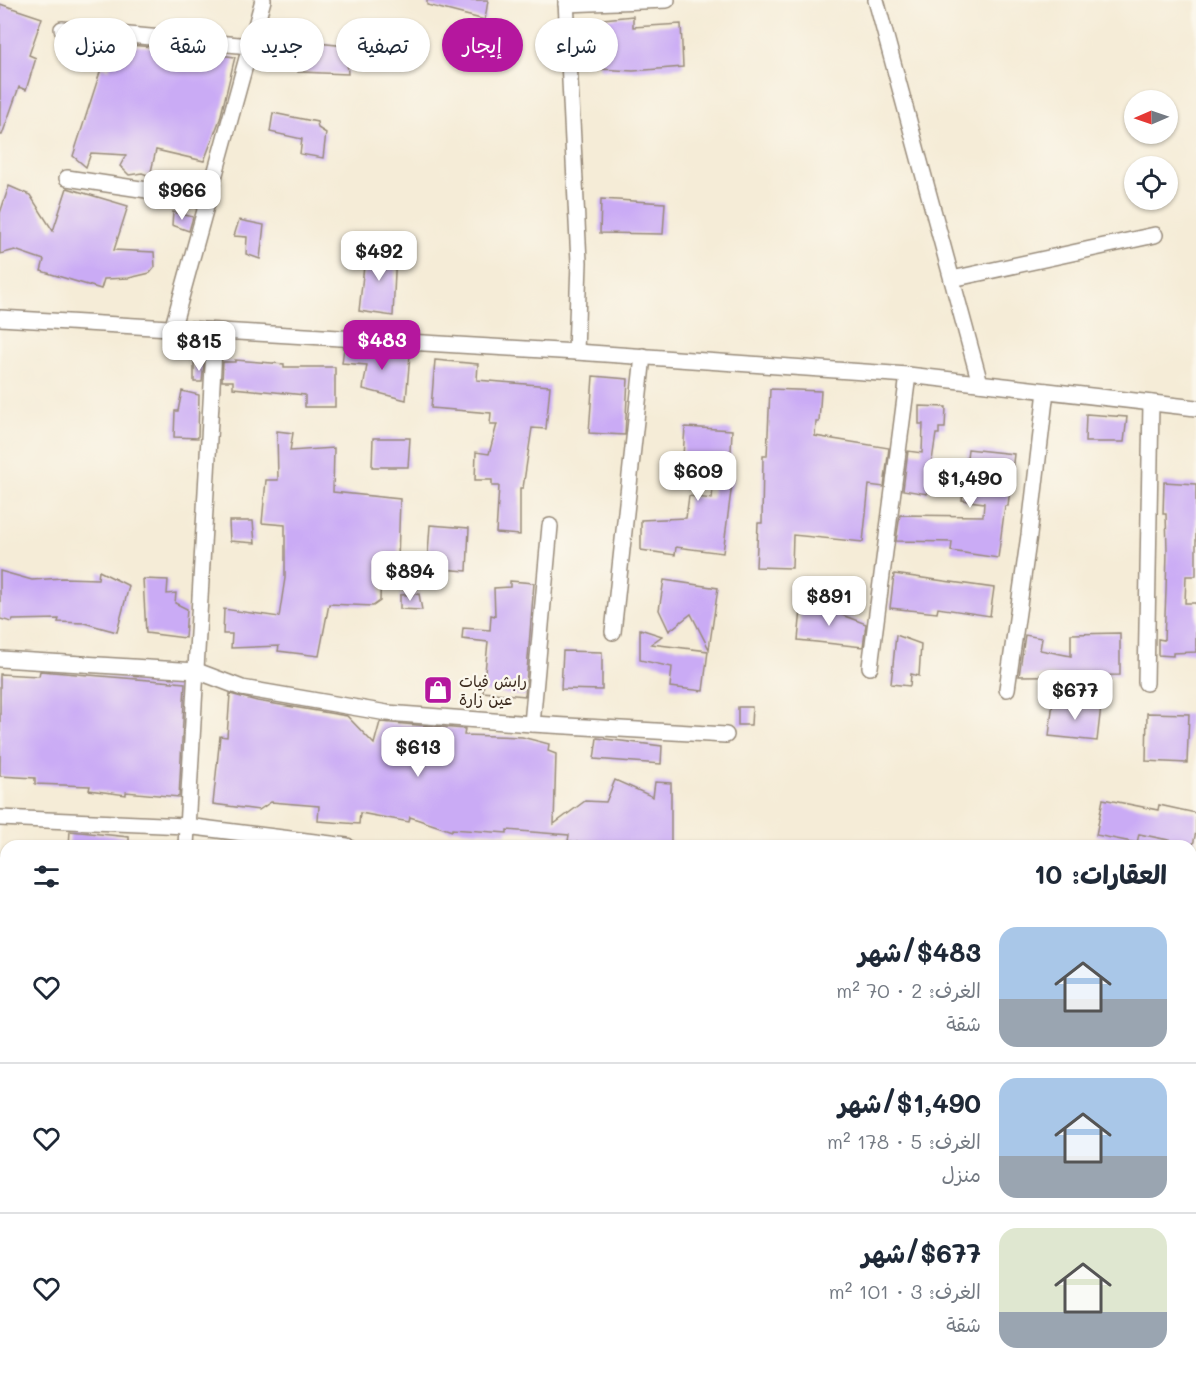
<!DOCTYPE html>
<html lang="ar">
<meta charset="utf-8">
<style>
:root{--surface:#fff;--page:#f2f2f3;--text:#1f2937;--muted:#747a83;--line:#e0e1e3;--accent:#b5179e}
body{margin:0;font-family:Mali,"Playpen Sans Arabic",sans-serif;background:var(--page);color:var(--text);direction:rtl;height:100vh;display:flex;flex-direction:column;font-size:22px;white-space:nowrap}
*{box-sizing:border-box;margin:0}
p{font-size:20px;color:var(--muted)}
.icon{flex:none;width:33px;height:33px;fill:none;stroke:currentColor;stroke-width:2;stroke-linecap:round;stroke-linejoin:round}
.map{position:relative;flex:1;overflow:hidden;direction:ltr}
.panel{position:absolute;left:0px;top:840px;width:1197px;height:534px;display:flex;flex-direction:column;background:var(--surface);border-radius:18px 18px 0 0;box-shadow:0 2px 4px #0004;direction:rtl}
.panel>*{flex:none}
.top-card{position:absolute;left:18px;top:18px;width:600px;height:54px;direction:rtl;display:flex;gap:12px}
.needle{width:39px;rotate:268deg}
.fabs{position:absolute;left:1124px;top:90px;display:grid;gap:12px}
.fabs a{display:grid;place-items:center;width:54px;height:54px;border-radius:50%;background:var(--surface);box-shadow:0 2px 4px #0004;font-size:30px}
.price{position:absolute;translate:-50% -51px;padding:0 14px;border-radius:12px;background:#fff;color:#222;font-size:20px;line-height:39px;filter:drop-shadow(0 2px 3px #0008)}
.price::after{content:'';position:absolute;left:50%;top:36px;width:18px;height:14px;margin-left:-9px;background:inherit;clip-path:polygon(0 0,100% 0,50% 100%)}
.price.active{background:var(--accent);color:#fff}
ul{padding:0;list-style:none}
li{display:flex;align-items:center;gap:18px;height:150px;padding:0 30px}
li+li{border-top:2px solid var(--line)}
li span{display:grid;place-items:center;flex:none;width:168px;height:120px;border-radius:18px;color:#555}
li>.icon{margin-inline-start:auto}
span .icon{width:72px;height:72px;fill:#fffc;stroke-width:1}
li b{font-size:26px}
h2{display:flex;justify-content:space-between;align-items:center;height:72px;padding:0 30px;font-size:26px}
.tag{padding:0 21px;border-radius:27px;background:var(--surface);box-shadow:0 2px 4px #0004;font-size:21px;line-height:54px}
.tag.active{background:var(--accent);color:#fff}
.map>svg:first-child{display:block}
.building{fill:#caabf5}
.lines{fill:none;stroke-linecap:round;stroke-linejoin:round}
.minor-casing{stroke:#988b7a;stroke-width:18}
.minor{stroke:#fff;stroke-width:15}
.labels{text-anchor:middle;stroke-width:5;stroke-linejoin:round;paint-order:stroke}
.poi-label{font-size:16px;fill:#3b2a1e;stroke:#fbf7ec;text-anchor:start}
</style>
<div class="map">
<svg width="1196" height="1374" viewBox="0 0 1196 1374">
<rect width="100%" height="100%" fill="#fbf7ec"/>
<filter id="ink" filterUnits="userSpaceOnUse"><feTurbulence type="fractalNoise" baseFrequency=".0167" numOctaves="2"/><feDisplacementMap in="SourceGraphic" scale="12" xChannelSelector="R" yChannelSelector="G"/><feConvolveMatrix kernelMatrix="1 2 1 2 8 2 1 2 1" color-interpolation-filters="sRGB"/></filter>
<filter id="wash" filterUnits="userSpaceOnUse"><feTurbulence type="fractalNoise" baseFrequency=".008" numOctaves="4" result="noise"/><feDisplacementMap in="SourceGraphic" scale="24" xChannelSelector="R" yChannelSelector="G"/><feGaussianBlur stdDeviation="1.35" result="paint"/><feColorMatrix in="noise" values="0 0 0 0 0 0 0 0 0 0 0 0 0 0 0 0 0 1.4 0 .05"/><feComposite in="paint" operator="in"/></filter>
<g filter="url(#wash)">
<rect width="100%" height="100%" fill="#f5ecd7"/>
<g id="blocks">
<g class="building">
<path d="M 427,0 L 488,0 L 485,20 L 427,5 Z"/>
<path d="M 0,4 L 42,18 L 29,55 L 36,58 L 26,90 L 19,87 L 2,135 L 0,135 Z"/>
<path d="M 633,16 L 633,27 L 681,24 L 683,67 L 633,71 L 600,69 L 593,20 Z"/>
<path d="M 279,39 L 346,46 L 348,74 L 298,72 L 299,58 L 272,60 Z"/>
<path d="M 116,44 L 153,47 L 170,52 L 171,49 L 235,57 L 220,119 L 204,161 L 156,150 L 150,176 L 142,173 L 129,175 L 120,166 L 126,155 L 91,153 L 86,167 L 73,156 L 102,66 L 109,70 Z"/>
<path d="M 273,113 L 317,122 L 318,128 L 326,133 L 323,158 L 300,154 L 302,139 L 270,132 Z"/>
<path d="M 9,186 L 30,195 L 53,231 L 67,188 L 128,206 L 114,250 L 154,252 L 155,267 L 150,273 L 129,278 L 104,279 L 101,289 L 41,271 L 44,260 L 15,250 L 0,254 L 0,213 Z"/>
<path d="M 601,199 L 665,203 L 663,234 L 600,233 Z"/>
<path d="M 173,212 L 193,217 L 189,231 L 172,225 Z"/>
<path d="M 239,220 L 264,225 L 260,259 L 246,254 L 247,237 L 234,236 Z"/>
<path d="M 366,248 L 396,250 L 393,316 L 359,311 Z"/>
<path d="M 344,348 L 410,355 L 406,400 L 363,389 L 367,365 L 342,363 Z"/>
<path d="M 235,360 L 284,364 L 284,367 L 335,367 L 335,407 L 305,407 L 305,395 L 233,388 L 233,381 L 222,381 L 223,362 L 235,362 Z"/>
<path d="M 435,360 L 478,364 L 477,380 L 550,386 L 546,429 L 532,428 L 523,488 L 520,488 L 520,535 L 496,533 L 499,486 L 492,486 L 492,480 L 475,480 L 476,452 L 489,454 L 497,424 L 490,424 L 491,413 L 431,408 Z"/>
<path d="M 194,363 L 204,363 L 202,382 L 194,382 Z"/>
<path d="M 593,376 L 628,379 L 625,435 L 589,433 Z"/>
<path d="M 770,389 L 821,391 L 819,422 L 816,422 L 815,436 L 889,448 L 884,487 L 869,485 L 863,542 L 793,535 L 792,568 L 756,567 L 758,523 L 762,523 L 763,456 L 767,456 Z"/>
<path d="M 182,391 L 199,395 L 198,438 L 174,437 L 175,411 L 178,411 Z"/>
<path d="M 919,406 L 946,407 L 945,428 L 939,428 L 939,434 L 936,434 L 927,494 L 903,490 L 908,451 L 922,453 L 923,424 L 919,424 Z"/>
<path d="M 1086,414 L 1127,417 L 1124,442 L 1085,442 Z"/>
<path d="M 685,427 L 732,430 L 730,475 L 733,476 L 723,553 L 676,547 L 675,555 L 641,550 L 641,520 L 686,518 L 689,496 L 712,499 L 715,458 L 683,456 Z"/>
<path d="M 277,431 L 293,433 L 290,451 L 334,448 L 333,492 L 400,499 L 398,560 L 381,559 L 380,601 L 373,606 L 329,604 L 319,656 L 278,651 L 279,646 L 231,648 L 232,634 L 223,634 L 224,609 L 279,617 L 285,578 L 285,525 L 262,523 L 266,480 L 278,480 Z"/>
<path d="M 373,438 L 410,438 L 408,467 L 372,467 Z"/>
<path d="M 968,449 L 1014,454 L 1008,506 L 1005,506 L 998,558 L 951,551 L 952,542 L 896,541 L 900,515 L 983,516 L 984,503 L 962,500 Z"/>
<path d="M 1164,482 L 1196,484 L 1196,576 L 1186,576 L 1185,603 L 1196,603 L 1196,652 L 1173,653 L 1173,656 L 1158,655 L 1158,639 L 1164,640 L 1166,591 L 1167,551 L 1166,514 L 1163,514 Z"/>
<path d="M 229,521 L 253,521 L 255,543 L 230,541 Z"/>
<path d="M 430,525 L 469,528 L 467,571 L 427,568 Z"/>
<path d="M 0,571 L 32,580 L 62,578 L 98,579 L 99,571 L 129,586 L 117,632 L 84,623 L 58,622 L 59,619 L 13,620 L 12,622 L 0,619 Z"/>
<path d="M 894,574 L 994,588 L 990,616 L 938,608 L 937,613 L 890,608 Z"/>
<path d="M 143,579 L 168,580 L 167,594 L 176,593 L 175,603 L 187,609 L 185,638 L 146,633 Z"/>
<path d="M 664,580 L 718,588 L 709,649 L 691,614 L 669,631 L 659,610 Z"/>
<path d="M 510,581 L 534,583 L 525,696 L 483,692 L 488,642 L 462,639 L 463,628 L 490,630 L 491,615 L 495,616 L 494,588 L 510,587 Z"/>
<path d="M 419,594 L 422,610 L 400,609 L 400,595 Z"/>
<path d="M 802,600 L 866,624 L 863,647 L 798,640 Z"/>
<path d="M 640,629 L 662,636 L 651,644 L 708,651 L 703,691 L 670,687 L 672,667 L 640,660 Z"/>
<path d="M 1120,633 L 1120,675 L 1019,676 L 1025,635 L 1042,638 L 1040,650 L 1071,656 L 1071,634 Z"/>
<path d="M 896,635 L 921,644 L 919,676 L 911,674 L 910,686 L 891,684 Z"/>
<path d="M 563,651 L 602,652 L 602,690 L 561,689 Z"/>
<path d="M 40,671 L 185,683 L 179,797 L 126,792 L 126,795 L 89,790 L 90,786 L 35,784 L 35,778 L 0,776 L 0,674 L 39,676 Z"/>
<path d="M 230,694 L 257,701 L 347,716 L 374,744 L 380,722 L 465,729 L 464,735 L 522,737 L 549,744 L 548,751 L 556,754 L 554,824 L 585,801 L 606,802 L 615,780 L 653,797 L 655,782 L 671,783 L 671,846 L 603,846 L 568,841 L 569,835 L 507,830 L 507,833 L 452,829 L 452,831 L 410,817 L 409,822 L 360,813 L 359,824 L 318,821 L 319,806 L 271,802 L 259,810 L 213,804 L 220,736 L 227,737 Z"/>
<path d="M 1053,701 L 1101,706 L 1097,741 L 1049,736 Z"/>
<path d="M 738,707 L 752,707 L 751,725 L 738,725 Z"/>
<path d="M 1147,713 L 1189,714 L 1187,763 L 1146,761 Z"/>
<path d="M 597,738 L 662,746 L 661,764 L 594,759 Z"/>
<path d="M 1103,799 L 1158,810 L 1159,805 L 1196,813 L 1196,832 L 1193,845 L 1139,834 L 1137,843 L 1096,835 Z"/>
<path d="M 70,831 L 129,837 L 129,846 L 69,846 Z"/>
</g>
</g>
</g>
<g filter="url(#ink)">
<use href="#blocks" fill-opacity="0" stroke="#988b7a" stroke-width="1.5"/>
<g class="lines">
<g class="minor-casing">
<g id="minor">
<path d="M 566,0 L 579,262 L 576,352"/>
<path d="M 876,0 L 980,383"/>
<path d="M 566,4 L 667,0"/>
<path d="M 62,29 L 250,46"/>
<path d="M 67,178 L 207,199"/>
<path d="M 952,279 L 1155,235"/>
<path d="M 0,318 L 576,352 L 908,375 L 1196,408"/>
<path d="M 172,330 L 263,0"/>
<path d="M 613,632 L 643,356"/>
<path d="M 0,659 L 197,671 L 242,688 L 387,713 L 532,724 L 726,735"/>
<path d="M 870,667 L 908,375"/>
<path d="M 1146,683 L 1151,403"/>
<path d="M 1007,689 L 1029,535 L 1046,391"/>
<path d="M 532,724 L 550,526"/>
<path d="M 0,818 L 186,826 L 347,846"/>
<path d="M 186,846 L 215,332"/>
<path d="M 1191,886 L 1196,887"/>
<path d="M 0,1061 L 6,1033"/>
<path d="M 1191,1105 L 1196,1105"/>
<path d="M 548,1368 L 550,1374"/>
<path d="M 161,1374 L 162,1368"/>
</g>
</g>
<use href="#minor" class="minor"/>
</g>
</g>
<defs>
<g id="shop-square" transform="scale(1.5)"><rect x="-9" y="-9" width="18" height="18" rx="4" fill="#b5179e" stroke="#fbf7ec"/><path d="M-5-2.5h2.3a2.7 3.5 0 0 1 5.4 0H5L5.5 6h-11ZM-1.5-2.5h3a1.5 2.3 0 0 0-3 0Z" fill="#fff"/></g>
</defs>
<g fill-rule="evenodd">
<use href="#shop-square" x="438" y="690"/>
</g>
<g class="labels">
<g class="poi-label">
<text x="459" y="687">رابش فيات<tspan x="459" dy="18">عين زارة</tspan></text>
</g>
</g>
</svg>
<div class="fabs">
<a><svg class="needle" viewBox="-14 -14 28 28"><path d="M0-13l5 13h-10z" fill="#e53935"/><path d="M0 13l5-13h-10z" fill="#747a83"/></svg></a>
<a><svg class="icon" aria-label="locate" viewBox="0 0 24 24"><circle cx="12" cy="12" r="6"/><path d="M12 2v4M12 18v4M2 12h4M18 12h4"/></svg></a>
</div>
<b class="price" style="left:182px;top:221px">$966</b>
<b class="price" style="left:379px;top:282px">$492</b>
<b class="price active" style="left:382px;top:371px">$483</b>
<b class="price" style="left:199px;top:372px">$815</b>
<b class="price" style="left:698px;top:502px">$609</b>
<b class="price" style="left:970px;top:509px">$1,490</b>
<b class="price" style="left:410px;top:602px">$894</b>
<b class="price" style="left:829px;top:627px">$891</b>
<b class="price" style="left:1075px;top:721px">$677</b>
<b class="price" style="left:418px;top:778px">$613</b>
<div class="top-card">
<a class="tag">شراء</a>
<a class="tag active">إيجار</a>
<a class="tag">تصفية</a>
<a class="tag">جديد</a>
<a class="tag">شقة</a>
<a class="tag">منزل</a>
</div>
<section class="panel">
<h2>العقارات: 10<svg class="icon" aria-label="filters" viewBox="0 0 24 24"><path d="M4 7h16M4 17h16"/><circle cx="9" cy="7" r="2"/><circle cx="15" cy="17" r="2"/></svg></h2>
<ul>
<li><span style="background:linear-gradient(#a9c7e8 60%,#9aa5b1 0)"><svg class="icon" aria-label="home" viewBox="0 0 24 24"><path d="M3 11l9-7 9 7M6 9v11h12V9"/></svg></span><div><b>$483/شهر</b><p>الغرف: 2 · 70 m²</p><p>شقة</p></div><svg class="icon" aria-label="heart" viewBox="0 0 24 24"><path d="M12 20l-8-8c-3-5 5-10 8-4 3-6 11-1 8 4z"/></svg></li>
<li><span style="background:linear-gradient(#a9c7e8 65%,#9aa5b1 0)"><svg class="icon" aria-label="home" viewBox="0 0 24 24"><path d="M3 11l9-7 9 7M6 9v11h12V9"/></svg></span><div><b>$1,490/شهر</b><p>الغرف: 5 · 178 m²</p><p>منزل</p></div><svg class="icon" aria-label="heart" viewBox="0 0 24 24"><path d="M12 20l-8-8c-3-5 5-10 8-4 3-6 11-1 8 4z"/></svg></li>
<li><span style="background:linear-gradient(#dfe7d0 70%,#9aa5b1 0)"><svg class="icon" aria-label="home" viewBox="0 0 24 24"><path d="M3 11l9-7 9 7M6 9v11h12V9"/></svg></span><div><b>$677/شهر</b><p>الغرف: 3 · 101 m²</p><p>شقة</p></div><svg class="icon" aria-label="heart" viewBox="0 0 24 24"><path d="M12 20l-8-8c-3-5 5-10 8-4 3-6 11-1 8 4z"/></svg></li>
</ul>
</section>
</div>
